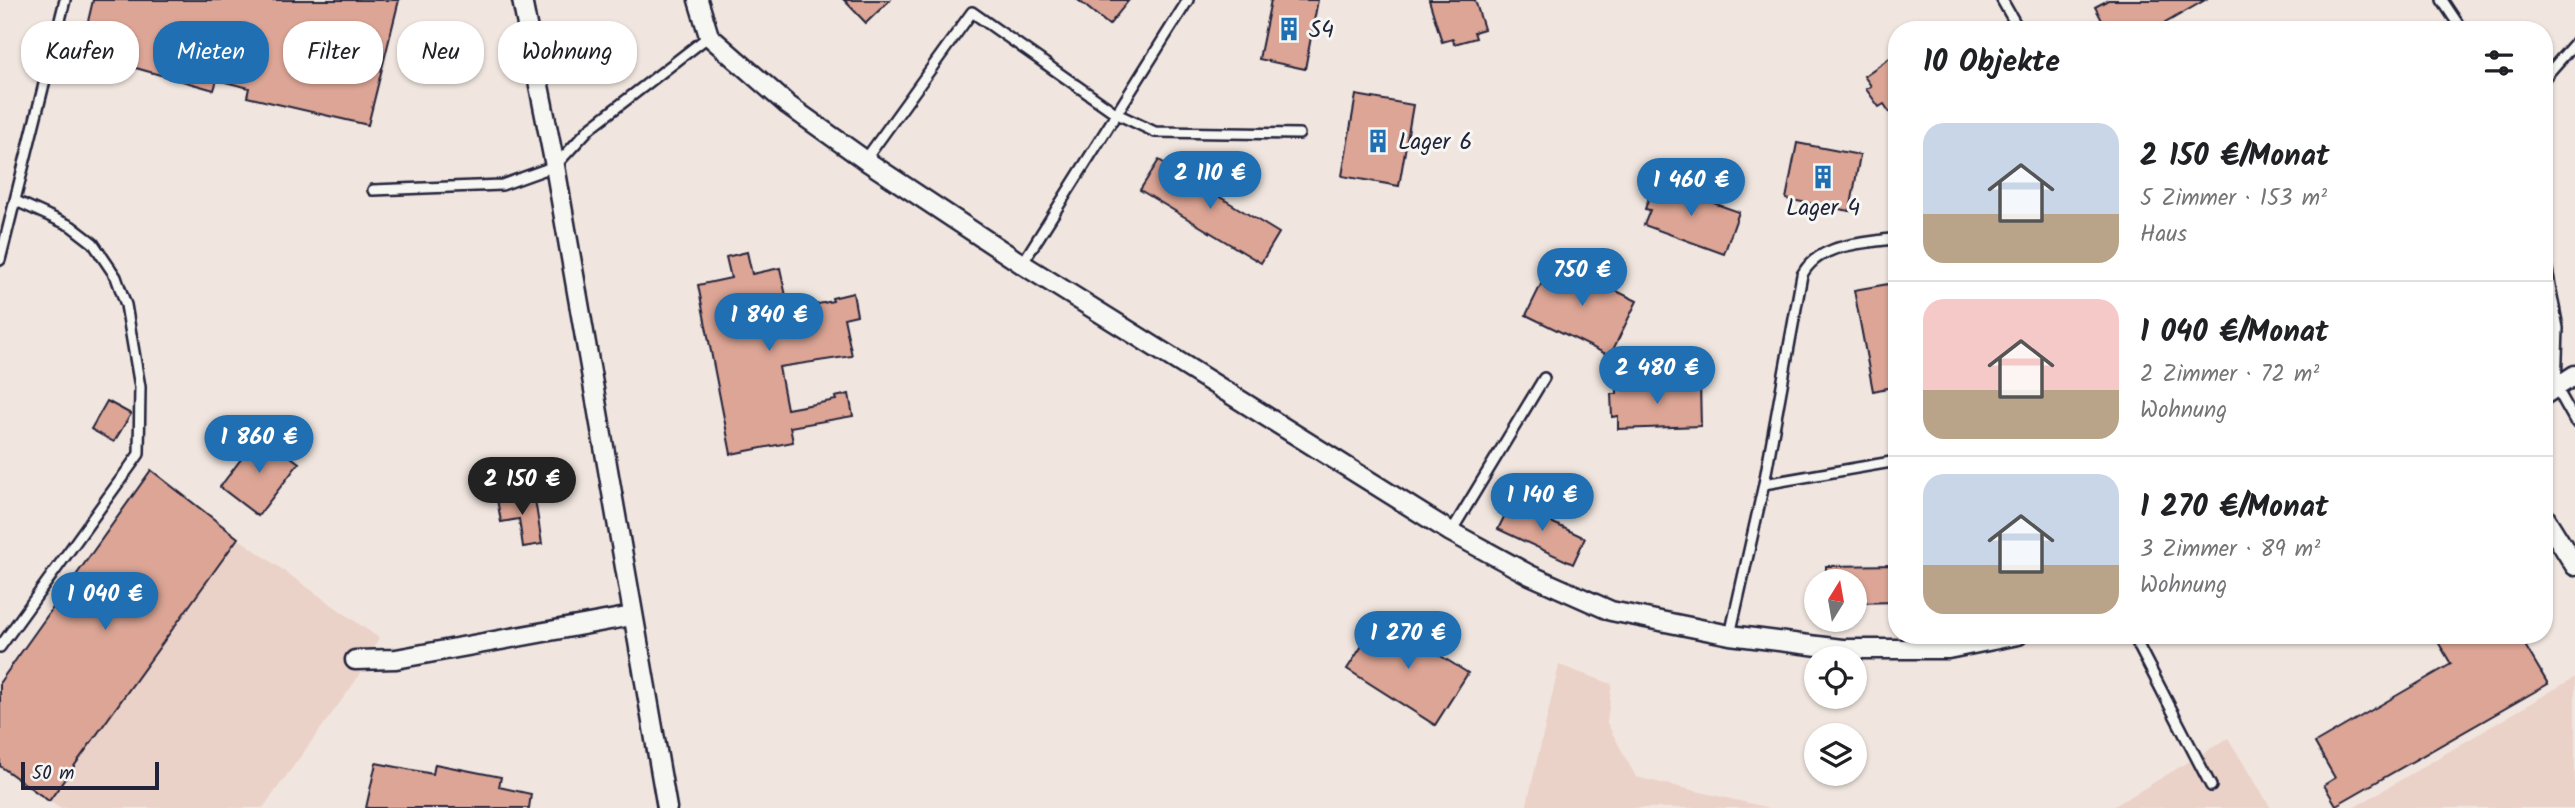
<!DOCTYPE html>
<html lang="de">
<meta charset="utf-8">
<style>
:root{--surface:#fff;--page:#f6f6f6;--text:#202124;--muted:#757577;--line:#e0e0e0;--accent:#1f6fb2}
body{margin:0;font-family:Kalam,sans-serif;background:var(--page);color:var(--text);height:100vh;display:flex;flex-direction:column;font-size:26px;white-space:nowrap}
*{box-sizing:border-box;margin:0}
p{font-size:23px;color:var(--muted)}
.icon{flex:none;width:38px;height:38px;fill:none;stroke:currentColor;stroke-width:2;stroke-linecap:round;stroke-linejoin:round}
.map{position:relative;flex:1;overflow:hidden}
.side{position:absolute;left:1888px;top:21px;width:665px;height:623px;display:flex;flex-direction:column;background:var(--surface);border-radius:28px;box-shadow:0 2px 5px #0004}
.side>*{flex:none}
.banner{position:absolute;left:21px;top:21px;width:665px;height:63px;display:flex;gap:14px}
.needle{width:46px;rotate:11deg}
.tools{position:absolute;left:1804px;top:569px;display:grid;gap:14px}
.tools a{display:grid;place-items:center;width:63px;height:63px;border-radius:50%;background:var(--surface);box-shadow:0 2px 5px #0004;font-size:35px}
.scale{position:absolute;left:21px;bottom:18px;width:138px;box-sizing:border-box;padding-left:7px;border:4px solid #22223b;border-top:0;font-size:19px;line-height:24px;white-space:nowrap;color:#22223b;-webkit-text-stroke:5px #f6f6f2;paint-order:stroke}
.price{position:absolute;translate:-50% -60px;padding:0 16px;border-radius:24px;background:var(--accent);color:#fff;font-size:23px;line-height:46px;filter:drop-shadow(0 2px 4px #0008)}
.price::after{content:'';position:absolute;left:50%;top:42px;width:21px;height:16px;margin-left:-10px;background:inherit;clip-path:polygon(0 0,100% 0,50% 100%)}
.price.selected{background:#222;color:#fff}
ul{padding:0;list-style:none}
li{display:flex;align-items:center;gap:21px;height:175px;padding:0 35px}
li+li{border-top:2px solid var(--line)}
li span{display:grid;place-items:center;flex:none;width:196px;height:140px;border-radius:21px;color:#555}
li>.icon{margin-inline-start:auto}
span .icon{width:84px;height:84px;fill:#fffc;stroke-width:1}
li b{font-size:30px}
h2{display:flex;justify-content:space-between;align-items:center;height:84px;padding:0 35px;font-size:30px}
.pill{padding:0 24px;border-radius:28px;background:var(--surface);box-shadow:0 2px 5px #0004;font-size:24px;line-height:63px}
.pill.selected{background:var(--accent);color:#fff}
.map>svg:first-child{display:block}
.built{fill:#ebd2c9}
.building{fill:#dca595;stroke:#22223b;stroke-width:2}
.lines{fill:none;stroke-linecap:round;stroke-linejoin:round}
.service-casing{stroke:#22223b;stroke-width:14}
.minor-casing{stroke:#22223b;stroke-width:23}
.service{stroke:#f6f6f2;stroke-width:9}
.minor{stroke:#f6f6f2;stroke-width:18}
.labels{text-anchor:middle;stroke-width:6;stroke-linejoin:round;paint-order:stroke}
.poi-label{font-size:23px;fill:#22223b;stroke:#f6f6f2;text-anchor:start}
</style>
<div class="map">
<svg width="2575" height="808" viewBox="0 0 2575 808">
<rect width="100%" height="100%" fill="#f1e6df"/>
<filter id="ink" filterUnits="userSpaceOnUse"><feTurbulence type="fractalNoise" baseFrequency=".0143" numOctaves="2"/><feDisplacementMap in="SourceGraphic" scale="14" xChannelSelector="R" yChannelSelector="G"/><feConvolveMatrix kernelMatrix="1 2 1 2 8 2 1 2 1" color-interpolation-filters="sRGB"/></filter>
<g filter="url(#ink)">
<g class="built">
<path d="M 238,538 L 379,638 L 355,682 L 263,808 L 59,808 L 49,801 Z"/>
<path d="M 1559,665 L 1612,684 L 1607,723 L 1636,777 L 1770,808 L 1526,808 Z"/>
<path d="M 2575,677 L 2575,808 L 2353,808 Z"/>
<path d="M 2228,738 L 2271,808 L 2111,808 L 2138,792 Z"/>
</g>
<g class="building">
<path d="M 93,0 L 399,0 L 368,125 L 247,97 L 249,88 L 217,80 L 214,90 L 100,58 L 102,52 L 82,47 Z"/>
<path d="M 844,0 L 890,0 L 866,23 Z"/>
<path d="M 1078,0 L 1129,0 L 1109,25 Z"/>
<path d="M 1271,0 L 1318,0 L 1305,69 L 1259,59 Z"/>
<path d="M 1429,0 L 1475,0 L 1484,29 L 1474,32 L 1476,38 L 1454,44 L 1453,39 L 1442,42 Z"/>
<path d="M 2108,0 L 2205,0 L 2153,30 L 2107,30 L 2095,7 Z"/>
<path d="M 1897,53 L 1897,123 L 1884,104 L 1879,107 L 1866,89 L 1871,86 L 1864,76 Z"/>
<path d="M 1356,95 L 1413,105 L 1399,186 L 1342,176 Z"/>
<path d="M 1797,143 L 1860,155 L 1850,211 L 1786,199 Z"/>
<path d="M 1159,160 L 1279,233 L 1261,263 L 1140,190 Z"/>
<path d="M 1660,184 L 1739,212 L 1724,254 L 1644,225 L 1650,210 L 1645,209 L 1652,189 L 1657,191 Z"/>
<path d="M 747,252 L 752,274 L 780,268 L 789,310 L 833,301 L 832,298 L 853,293 L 857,315 L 844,318 L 852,356 L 779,367 L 787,409 L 836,400 L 835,397 L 849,394 L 853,416 L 790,427 L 793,442 L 731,454 L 698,285 L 731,278 L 726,257 Z"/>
<path d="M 1553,260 L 1637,301 L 1610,356 L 1526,315 Z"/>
<path d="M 1894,283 L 1897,301 L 1897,386 L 1873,391 L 1854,290 Z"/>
<path d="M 1700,383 L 1701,426 L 1618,429 L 1618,416 L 1612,417 L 1611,394 L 1617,394 L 1617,386 Z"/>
<path d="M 107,401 L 131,414 L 114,442 L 91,429 Z"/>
<path d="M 260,434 L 299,463 L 258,516 L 220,487 Z"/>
<path d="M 151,470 L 238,538 L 49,801 L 0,766 L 0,682 Z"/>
<path d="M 534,493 L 542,544 L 523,547 L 519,519 L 501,522 L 497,499 Z"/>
<path d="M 1511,503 L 1585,538 L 1573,564 L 1498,529 Z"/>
<path d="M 1897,565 L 1897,602 L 1855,603 L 1855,581 L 1826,581 L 1826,566 Z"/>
<path d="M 1380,618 L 1468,673 L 1435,725 L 1347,669 Z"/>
<path d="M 2434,635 L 2519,635 L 2548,684 L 2336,805 L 2324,785 L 2335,778 L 2315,743 L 2451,664 Z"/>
<path d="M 376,763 L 433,774 L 435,764 L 501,777 L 499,787 L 531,794 L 529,808 L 366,808 Z"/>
</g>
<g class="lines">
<g class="service-casing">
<g id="service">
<path d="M 2002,0 L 2019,30"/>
<path d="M 2442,0 L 2462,30"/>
<path d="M 2544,78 L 2575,43"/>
<path d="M 865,160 L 972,12 L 1117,114 L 1155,132 L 1299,134"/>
<path d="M 373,190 L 502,185 L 555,166 L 590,128 L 709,36"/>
<path d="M 2544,254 L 2558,328 L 2556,387 L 2575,421"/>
<path d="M 0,260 L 65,0"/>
<path d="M 1022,264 L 1188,0"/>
<path d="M 1764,484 L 1897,461"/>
<path d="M 1451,532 L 1544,378"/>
<path d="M 1730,635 L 1764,484 L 1802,275 C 1819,242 1865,244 1897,238"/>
<path d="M 2133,635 L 2211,786"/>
<path d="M 0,647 L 139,454 L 140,387 L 126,305 L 116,277 L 93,243 L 71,226 L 16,201"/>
</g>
</g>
<g class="minor-casing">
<g id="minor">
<path d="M 522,0 L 555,166 L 667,808"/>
<path d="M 698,0 L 709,36 L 788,105 L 865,160 L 1022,264 L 1451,532 L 1530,575 L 1611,611 L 1730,635 L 1842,649 L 1948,649 L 2018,635"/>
<path d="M 2544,395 L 2575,375"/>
<path d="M 2544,516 L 2575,566"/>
<path d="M 355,660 L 396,659 L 632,616"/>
</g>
</g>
<use href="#service" class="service"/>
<use href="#minor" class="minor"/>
</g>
</g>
<defs>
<g id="building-bare" transform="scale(1.89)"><path d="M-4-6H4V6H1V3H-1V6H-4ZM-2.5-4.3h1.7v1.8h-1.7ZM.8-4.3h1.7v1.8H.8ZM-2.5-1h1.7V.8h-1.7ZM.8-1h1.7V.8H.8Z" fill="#1f6fb2" stroke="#f6f6f2" stroke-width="2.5" paint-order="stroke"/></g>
</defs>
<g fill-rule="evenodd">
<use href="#building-bare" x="1289" y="29"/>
<use href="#building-bare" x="1378" y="141"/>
<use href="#building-bare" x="1823" y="177"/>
</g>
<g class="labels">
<g class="poi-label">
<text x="1309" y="37">S4</text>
<text x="1398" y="149">Lager 6</text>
<text x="1823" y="215" text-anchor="middle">Lager 4</text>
</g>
</g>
</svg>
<div class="tools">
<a><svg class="needle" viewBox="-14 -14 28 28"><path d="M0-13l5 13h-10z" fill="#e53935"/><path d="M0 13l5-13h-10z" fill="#757577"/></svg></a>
<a><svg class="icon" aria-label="locate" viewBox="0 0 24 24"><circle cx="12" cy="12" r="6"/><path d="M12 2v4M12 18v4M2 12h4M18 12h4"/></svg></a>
<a><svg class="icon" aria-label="layers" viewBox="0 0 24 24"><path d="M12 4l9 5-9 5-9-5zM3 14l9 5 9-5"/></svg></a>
</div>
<div class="scale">50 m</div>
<b class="price" style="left:1210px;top:211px">2 110 €</b>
<b class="price" style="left:1691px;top:218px">1 460 €</b>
<b class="price" style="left:1582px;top:308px">750 €</b>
<b class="price" style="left:769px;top:353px">1 840 €</b>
<b class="price" style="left:1657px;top:406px">2 480 €</b>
<b class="price" style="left:259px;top:475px">1 860 €</b>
<b class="price selected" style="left:522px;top:517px">2 150 €</b>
<b class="price" style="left:1542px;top:533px">1 140 €</b>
<b class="price" style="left:105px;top:632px">1 040 €</b>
<b class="price" style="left:1408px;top:671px">1 270 €</b>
<div class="banner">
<a class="pill">Kaufen</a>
<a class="pill selected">Mieten</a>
<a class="pill">Filter</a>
<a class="pill">Neu</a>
<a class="pill">Wohnung</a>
</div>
<section class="side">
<h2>10 Objekte<svg class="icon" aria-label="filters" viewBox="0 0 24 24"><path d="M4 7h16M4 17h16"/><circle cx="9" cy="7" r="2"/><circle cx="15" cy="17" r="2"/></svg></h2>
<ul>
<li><span style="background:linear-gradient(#c9d6e8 65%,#b9a48a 0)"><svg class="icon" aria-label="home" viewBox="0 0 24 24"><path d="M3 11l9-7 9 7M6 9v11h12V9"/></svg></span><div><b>2 150 €/Monat</b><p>5 Zimmer · 153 m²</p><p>Haus</p></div></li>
<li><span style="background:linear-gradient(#f6c9c9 65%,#b9a48a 0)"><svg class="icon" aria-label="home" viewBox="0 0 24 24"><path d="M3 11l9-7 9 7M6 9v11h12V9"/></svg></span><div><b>1 040 €/Monat</b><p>2 Zimmer · 72 m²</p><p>Wohnung</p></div></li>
<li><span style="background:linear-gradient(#c9d6e8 65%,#b9a48a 0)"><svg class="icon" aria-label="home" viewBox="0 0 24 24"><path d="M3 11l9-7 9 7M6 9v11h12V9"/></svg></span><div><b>1 270 €/Monat</b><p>3 Zimmer · 89 m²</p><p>Wohnung</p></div></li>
</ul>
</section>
</div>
